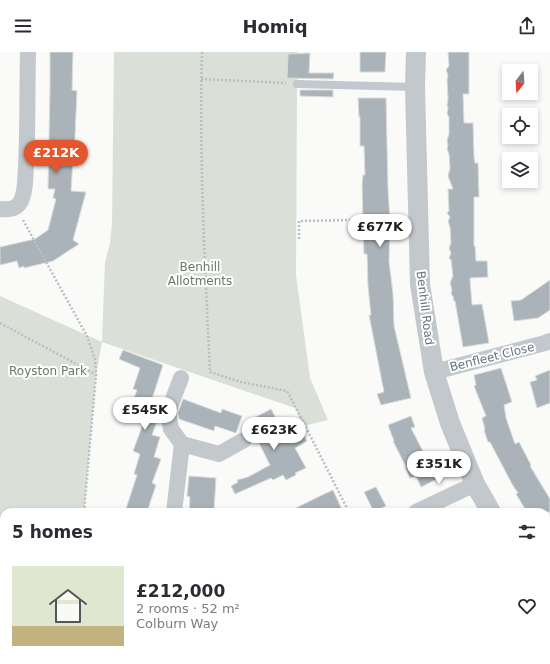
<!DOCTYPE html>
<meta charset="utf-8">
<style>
:root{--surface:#fff;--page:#f2f2f3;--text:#2b2b33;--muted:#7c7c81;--line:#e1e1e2;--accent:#e4572e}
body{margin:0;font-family:"DejaVu Sans",sans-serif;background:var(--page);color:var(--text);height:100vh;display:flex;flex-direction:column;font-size:15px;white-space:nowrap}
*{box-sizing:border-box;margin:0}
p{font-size:13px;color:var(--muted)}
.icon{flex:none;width:22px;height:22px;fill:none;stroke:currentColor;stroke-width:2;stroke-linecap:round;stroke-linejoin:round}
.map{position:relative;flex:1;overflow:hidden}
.side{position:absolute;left:0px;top:456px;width:550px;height:156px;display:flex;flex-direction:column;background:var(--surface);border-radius:12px 12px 0 0;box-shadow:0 2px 6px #0003}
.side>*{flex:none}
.needle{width:26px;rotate:197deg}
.tools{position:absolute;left:502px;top:12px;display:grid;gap:8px}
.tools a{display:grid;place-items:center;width:36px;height:36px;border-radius:0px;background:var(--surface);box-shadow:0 2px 6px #0003;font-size:20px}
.price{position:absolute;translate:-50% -34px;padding:0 9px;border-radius:14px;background:#fff;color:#222;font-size:13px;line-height:26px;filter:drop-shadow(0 1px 2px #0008)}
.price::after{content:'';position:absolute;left:50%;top:24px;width:12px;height:9px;margin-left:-6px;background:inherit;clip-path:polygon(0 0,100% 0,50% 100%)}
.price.active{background:var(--accent);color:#fff}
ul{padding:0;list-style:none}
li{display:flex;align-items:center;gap:12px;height:100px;padding:0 12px}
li+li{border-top:1px solid var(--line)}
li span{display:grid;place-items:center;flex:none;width:112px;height:80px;border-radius:0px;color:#555}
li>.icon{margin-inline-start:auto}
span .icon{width:48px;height:48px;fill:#fffc;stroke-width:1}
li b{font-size:17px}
h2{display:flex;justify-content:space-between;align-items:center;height:48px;padding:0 12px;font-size:17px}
header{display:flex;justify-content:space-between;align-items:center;height:52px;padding:0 12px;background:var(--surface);font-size:18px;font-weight:700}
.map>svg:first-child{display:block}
.green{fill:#dadfd7}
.building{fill:#aab3b9;stroke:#dcdcda}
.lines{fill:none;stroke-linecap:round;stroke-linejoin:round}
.path{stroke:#bbbfc2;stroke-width:2.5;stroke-dasharray:2 2;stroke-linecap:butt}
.service{stroke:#c3c8cc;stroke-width:8}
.minor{stroke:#c3c8cc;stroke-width:16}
.tertiary{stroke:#c3c8cc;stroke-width:20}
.labels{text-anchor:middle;stroke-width:4;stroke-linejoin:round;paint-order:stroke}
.park-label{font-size:12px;fill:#687a64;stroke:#fff}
.street-label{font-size:12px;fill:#657683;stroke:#fff}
</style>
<header><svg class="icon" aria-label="menu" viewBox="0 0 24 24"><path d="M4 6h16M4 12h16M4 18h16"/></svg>Homiq<svg class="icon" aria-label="share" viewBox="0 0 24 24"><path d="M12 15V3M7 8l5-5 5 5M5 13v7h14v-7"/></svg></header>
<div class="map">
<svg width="550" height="612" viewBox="0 0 550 612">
<rect width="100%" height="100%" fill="#fafaf8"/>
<path class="green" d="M 114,0 L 298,0 L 297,32 L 296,223 L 310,326 L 328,368 L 303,374 L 295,356 L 102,290 L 96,323 L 84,460 L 4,460 L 4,539 L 0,537 L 0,244 L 102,290 L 105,210 L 110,191 L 112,171 Z"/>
<g class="building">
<path d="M 50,0 L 73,0 L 72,38 L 77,39 L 74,106 L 73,106 L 71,139 L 86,140 L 73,188 L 79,192 L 53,209 L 24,216 L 24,214 L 19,216 L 17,209 L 0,213 L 0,195 L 35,187 L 48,178 L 56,147 L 53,146 L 55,137 L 48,137 L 50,37 Z"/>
<path d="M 360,0 L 386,0 L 385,20 L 360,20 Z"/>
<path d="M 448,0 L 469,0 L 469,42 L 463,42 L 464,71 L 473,71 L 474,105 L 475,111 L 478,111 L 479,145 L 474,145 L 474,194 L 475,194 L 476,209 L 487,209 L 488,225 L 470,226 L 470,228 L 472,253 L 482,252 L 489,291 L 463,295 L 455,249 L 454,249 L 453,244 L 451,242 L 452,238 L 450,231 L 453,224 L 451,208 L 449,206 L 451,201 L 449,196 L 451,191 L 450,175 L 448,169 L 450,165 L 447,161 L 449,159 L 448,137 L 453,137 L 448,124 L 450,116 L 449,102 L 447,97 L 448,94 L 447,88 L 449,82 L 449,65 L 447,62 L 448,56 L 447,53 L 448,47 L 447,27 L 448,23 L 446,18 L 449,14 Z"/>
<path d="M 310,1 L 309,21 L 334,21 L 333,27 L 287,26 L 288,2 Z"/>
<path d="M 300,38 L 333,38 L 333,45 L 300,44 Z"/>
<path d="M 358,46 L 386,46 L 388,138 L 390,168 L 389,209 L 393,242 L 394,274 L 411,346 L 381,353 L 377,342 L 384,340 L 369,263 L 371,263 L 368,234 L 367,202 L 364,202 L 362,133 L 363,123 L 365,123 L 364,94 L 360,94 L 360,65 L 359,65 Z"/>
<path d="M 550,228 L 550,258 L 538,266 L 514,269 L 511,249 L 521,248 Z"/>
<path d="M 123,298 L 163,313 L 151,350 L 160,353 L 159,357 L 159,363 L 152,383 L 160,385 L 154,405 L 161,407 L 152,431 L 156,433 L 147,460 L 125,460 L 137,423 L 134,422 L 140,402 L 133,399 L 143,372 L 131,367 L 138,347 L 134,346 L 137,338 L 133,337 L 140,316 L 119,307 Z"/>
<path d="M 501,316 L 512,350 L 504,353 L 506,366 L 515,392 L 519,390 L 531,413 L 530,414 L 550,447 L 550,460 L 527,460 L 516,442 L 518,441 L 512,432 L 490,390 L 488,390 L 484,378 L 485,377 L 482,366 L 486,364 L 474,334 L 476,333 L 474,323 Z"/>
<path d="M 550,318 L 550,351 L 537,356 L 530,330 L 537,328 L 535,324 Z"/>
<path d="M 183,347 L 221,361 L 222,357 L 242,364 L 236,381 L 215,374 L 214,379 L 179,367 L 178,361 Z"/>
<path d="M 271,357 L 280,374 L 285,372 L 290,382 L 301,377 L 307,389 L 295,396 L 306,416 L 295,421 L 296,423 L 286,428 L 283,423 L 273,428 L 271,426 L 235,442 L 231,434 L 238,430 L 237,428 L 248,425 L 270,413 L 248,369 Z"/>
<path d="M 411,364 L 415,375 L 411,376 L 437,427 L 421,435 L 416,424 L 410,426 L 405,415 L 406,415 L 393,389 L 394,389 L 388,373 Z"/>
<path d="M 189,424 L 216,426 L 214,459 L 209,459 L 209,460 L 189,460 L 190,445 L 187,444 Z"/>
<path d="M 376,435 L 386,454 L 374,460 L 364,440 Z"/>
<path d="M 333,438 L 343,460 L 288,460 L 316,446 Z"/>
</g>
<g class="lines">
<g class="path">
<path d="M 202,0 C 199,107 205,213 210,320 L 241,330 L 287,339 L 296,356 L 349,460"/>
<path d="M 201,27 L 286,31"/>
<path d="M 23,168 L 87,284 L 95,307 L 96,323 L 84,460"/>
<path d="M 299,187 L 299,169 L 403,167"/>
<path d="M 0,271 L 95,322"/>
<path d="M 546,518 L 550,519"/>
<path d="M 58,612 L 60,608"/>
</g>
<path class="service" d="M 297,32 L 415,35"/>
<g class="minor">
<path d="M 0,157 C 8,158 17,157 21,149 C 26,139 25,126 26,115 C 28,77 27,38 28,0"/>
<path d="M 434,320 L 545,291 L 550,289"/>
<path d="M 182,392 L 219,402 L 244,388"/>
<path d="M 174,460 L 182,392 L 171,377 L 168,360 L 181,326"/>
<path d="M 416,460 L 475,432"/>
<path d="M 546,593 L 550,587"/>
<path d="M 177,612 L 181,608"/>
<path d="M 533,612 L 536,608"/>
</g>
<g class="tertiary">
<path d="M 416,0 L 415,35 L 420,232 L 434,320 L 450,371 L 475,432 L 491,460"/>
<path d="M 546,544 L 550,549"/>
</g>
</g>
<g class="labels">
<g class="park-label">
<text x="200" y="219">Benhill<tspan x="200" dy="14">Allotments</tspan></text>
<text x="48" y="323">Royston Park</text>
</g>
<g class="street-label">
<text transform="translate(425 256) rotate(83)" y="4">Benhill Road</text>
<text transform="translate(492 305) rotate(-14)" y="4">Benfleet Close</text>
</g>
</g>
</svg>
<div class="tools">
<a><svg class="needle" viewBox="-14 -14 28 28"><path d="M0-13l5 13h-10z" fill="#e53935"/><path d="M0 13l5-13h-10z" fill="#7c7c81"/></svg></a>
<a><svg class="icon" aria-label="locate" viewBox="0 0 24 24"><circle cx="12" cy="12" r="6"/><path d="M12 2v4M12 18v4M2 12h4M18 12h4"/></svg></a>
<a><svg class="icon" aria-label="layers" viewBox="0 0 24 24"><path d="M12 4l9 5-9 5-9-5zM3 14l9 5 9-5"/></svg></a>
</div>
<b class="price active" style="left:56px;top:122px">£212K</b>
<b class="price" style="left:380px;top:196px">£677K</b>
<b class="price" style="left:145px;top:379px">£545K</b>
<b class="price" style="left:274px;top:399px">£623K</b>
<b class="price" style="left:439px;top:433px">£351K</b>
<section class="side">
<h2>5 homes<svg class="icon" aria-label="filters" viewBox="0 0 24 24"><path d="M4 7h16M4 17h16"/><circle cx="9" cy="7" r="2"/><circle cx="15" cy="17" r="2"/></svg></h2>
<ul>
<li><span style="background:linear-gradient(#dfe7d0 75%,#c2b280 0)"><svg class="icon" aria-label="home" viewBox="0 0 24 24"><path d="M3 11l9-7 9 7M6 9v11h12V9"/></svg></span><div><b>£212,000</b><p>2 rooms · 52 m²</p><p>Colburn Way</p></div><svg class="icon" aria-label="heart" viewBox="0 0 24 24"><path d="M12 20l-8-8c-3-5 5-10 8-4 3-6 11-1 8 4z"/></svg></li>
</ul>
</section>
</div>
